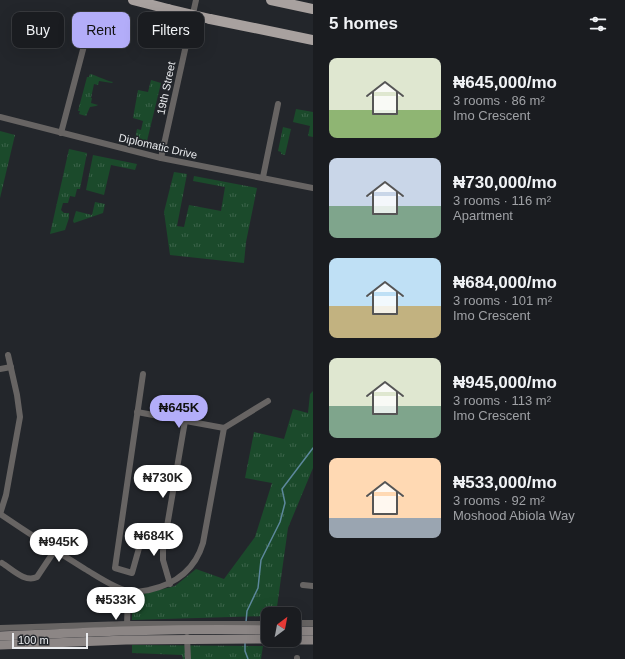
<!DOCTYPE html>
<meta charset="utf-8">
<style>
:root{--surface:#1a1c20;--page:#232529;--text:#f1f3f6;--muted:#9fa1a5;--line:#383a3e;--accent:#b3adf9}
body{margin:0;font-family:Arial,sans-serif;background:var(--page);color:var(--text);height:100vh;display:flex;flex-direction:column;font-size:15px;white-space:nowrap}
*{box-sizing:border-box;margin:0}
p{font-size:13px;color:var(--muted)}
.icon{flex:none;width:22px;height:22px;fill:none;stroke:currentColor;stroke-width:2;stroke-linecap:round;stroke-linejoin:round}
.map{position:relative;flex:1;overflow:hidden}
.side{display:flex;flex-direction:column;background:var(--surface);width:312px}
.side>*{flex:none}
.top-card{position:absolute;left:12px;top:12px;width:241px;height:36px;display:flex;gap:8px}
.needle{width:26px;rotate:32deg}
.controls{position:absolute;left:261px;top:607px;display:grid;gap:8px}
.controls a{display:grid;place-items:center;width:40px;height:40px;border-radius:8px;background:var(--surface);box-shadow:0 4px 16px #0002,0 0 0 1px var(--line);font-size:20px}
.scale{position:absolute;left:12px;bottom:10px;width:76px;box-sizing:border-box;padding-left:4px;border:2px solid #eaecef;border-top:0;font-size:11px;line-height:14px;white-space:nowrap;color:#eaecef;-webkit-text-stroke:3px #23262b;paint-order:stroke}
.price{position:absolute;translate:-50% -34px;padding:0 9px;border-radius:14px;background:#fff;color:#222;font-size:13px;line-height:26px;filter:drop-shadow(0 1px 2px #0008)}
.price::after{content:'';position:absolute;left:50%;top:24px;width:12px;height:9px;margin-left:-6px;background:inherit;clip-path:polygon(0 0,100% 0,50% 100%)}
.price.on{background:var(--accent);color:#111}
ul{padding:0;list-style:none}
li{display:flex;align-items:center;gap:12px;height:100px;padding:0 16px}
li span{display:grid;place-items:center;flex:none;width:112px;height:80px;border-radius:8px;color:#555}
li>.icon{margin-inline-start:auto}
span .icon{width:48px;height:48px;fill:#fffc;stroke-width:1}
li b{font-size:17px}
h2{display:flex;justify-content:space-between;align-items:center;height:48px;padding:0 16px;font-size:17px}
.tag{padding:0 14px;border-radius:8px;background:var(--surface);box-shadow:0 4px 16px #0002,0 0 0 1px var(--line);font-size:14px;line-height:36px}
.tag.on{background:var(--accent);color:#111}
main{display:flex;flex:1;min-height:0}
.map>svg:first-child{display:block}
.grass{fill:url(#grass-tufts)}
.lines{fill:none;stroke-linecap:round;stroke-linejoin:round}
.stream{stroke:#5d889c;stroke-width:1.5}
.minor{stroke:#676463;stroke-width:6}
.secondary{stroke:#8c8685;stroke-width:9}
.primary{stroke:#a8a19f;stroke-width:10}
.primary-bridge{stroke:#a8a19f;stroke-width:10}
.labels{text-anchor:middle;stroke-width:3;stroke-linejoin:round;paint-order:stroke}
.street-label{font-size:11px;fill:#eaecef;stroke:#23262b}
</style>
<main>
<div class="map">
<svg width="313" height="659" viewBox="0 0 313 659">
<defs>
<pattern id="grass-tufts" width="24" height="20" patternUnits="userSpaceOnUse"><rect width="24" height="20" fill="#1b4a2b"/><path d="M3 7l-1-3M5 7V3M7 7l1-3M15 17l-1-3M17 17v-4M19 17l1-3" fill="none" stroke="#3c644a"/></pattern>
</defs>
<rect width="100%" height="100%" fill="#23262b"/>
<g class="grass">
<path d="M 90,74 C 98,76 104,80 113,82 L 112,83 L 99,81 L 98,85 L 94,84 L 91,98 L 92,98 L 91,103 L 98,105 L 96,106 L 90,107 L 86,116 L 79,114 L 80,111 L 78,111 L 87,77 L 89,77 Z"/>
<path d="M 151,80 L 161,83 L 147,141 L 135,139 L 137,129 L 141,130 L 143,121 L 133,118 L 138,90 L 148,92 Z"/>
<path d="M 296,109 L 313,112 L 313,137 L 308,136 L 310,126 L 293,122 Z"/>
<path d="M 283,127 L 291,129 L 285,155 L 281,154 L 281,152 L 278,151 Z"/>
<path d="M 0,131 L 15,135 L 0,198 Z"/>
<path d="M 69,149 L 87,153 L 80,189 L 77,189 L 75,197 L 70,196 L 68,203 L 63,203 L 61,210 L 64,213 L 69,213 L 69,218 L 65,230 L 50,234 Z"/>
<path d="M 93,155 L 137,164 L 135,170 L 111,165 L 104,195 L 86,190 Z"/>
<path d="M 174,172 L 187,174 L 177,226 L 184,227 L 189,205 L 221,211 L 225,187 L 193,181 L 194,176 L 257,188 L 246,242 L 244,263 L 170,255 L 164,212 Z"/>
<path d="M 95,202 L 105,204 L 103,213 L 74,223 L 73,221 L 76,211 L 92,215 Z"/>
<path d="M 313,391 L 313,468 L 288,528 L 276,614 L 268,614 L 268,616 L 132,620 L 132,600 L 139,595 L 175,586 L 196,569 L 224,579 L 255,537 L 272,483 L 245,478 L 254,432 L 284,439 L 293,409 L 308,413 L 310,394 Z"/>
<path d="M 132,645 L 263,646 L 261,659 L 183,659 L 182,655 L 132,653 Z"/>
</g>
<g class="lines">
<g class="stream">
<path d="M 246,622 L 247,611 L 258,588 L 261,560 L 280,522 L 285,503 L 282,489 L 313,448"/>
<path d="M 245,642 L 245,651 L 248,659"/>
</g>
<g class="minor">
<path d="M 0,117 L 161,158 L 313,188"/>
<path d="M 61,133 L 85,42"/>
<path d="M 161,158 L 196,0"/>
<path d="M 263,177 L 278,104"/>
<path d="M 0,369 L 11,367"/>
<path d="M 137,412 L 224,428 L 268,401"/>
<path d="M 0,514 C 28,533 56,551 85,569 C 97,576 114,588 128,591 C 134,593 143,591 149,590 C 176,584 195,570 203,543 L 224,428"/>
<path d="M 0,514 L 6,495 L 20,417 L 17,395 L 8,355"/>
<path d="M 141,541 L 132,573 L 115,568 L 143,374"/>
<path d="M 2,563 C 12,569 25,583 37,577 L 55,550"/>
<path d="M 170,584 L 163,560 L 163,550 L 185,421"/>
<path d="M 303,585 L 313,586"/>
<path d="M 294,623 L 313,623"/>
<path d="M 127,626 L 128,591"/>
<path d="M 0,628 L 127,624 L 268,624"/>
<path d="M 187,637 L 188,659"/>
<path d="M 297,658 L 297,659"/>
</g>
<g class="secondary">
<path d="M 294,631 L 313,631"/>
<path d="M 0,636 C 89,632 179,628 268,630"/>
<path d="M 294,640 L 313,640"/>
<path d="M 0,645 L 126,640 L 268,639"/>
</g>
<g class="primary">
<path d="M 133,0 L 168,9"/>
<path d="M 271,0 L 313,9"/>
<path d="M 210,19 L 313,40"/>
</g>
<path class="primary-bridge" d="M 168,9 L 210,19"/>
</g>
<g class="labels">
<g class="street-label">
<text transform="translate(166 88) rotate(-78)" y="4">19th Street</text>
<text transform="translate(158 146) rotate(13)" y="4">Diplomatic Drive</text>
</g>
</g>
</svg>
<div class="controls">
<a><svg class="needle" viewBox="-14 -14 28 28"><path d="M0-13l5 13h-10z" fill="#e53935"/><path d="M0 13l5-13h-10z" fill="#9fa1a5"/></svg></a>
</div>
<div class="scale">100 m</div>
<b class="price on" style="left:179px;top:429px">₦645K</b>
<b class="price" style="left:163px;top:499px">₦730K</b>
<b class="price" style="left:154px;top:557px">₦684K</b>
<b class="price" style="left:59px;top:563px">₦945K</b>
<b class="price" style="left:116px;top:621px">₦533K</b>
<div class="top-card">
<a class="tag">Buy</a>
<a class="tag on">Rent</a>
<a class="tag">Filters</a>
</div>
</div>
<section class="side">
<h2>5 homes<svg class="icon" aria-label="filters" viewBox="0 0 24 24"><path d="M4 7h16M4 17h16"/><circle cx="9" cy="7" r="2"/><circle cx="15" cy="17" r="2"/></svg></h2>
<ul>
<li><span style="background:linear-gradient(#dfe7d0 65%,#8fb573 0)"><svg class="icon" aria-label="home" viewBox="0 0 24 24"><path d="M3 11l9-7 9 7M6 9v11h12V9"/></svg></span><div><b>₦645,000/mo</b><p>3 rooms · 86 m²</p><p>Imo Crescent</p></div></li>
<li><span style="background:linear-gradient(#c9d6e8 60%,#7fa58c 0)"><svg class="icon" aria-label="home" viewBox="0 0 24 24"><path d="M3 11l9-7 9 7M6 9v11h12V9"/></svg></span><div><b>₦730,000/mo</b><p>3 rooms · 116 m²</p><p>Apartment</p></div></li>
<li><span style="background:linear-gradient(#bfe0f5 60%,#c2b280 0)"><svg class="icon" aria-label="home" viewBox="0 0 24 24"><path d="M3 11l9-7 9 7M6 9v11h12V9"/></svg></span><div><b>₦684,000/mo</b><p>3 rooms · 101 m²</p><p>Imo Crescent</p></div></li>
<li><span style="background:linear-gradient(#dfe7d0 60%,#7fa58c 0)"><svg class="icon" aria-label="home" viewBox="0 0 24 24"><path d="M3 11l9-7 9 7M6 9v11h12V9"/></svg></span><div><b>₦945,000/mo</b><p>3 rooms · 113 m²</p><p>Imo Crescent</p></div></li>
<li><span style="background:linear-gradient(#ffd9b3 75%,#9aa5b1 0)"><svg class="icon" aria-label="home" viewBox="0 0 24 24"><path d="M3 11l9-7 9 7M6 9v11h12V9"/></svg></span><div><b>₦533,000/mo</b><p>3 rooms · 92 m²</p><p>Moshood Abiola Way</p></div></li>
</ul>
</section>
</main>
